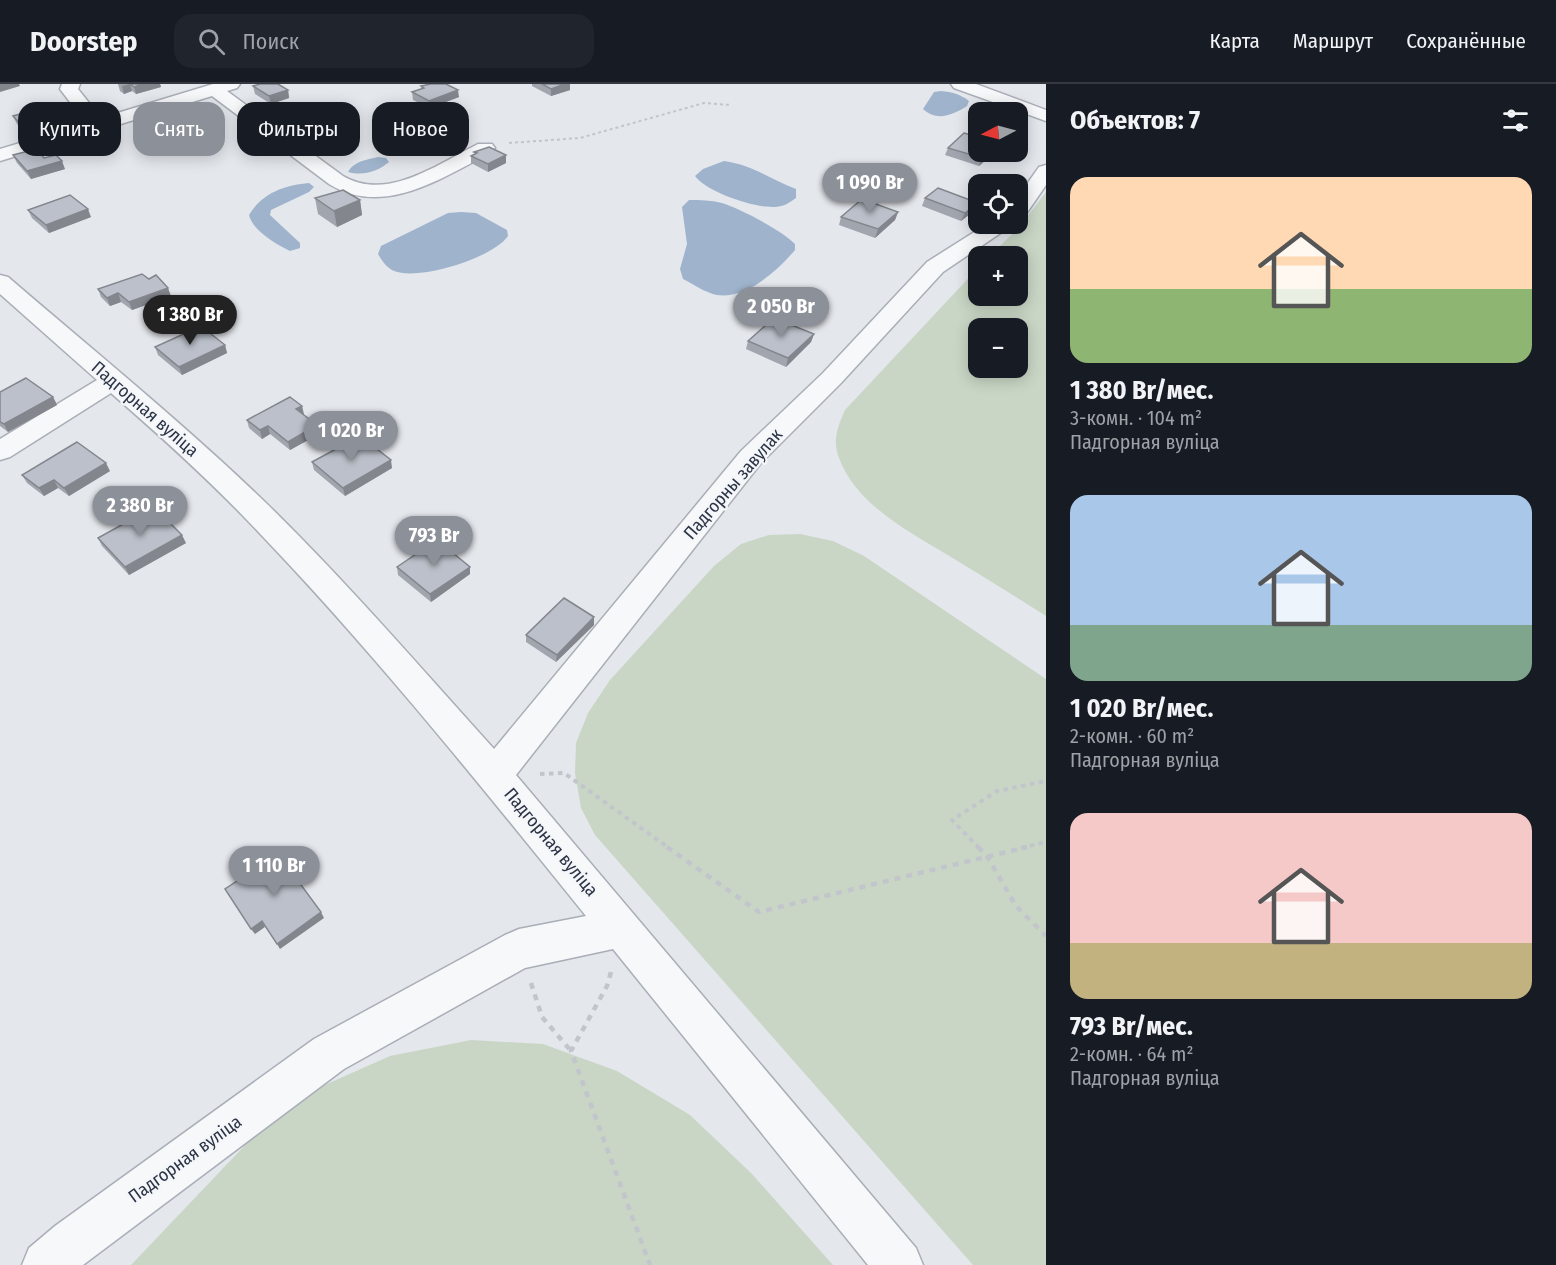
<!DOCTYPE html>
<html lang="ru">
<meta charset="utf-8">
<style>
:root{--surface:#171b24;--page:#20242c;--text:#f1f3f6;--muted:#9ea1a6;--line:#363941;--accent:#8c9099}
body{margin:0;font-family:"Fira Sans Condensed",sans-serif;background:var(--page);color:var(--text);height:100vh;display:flex;flex-direction:column;font-size:22px;white-space:nowrap}
*{box-sizing:border-box;margin:0}
p{font-size:20px;color:var(--muted)}
.icon{flex:none;width:33px;height:33px;fill:none;stroke:currentColor;stroke-width:2;stroke-linecap:round;stroke-linejoin:round}
.map{position:relative;flex:1;overflow:hidden}
.side{display:flex;flex-direction:column;background:var(--surface);width:510px}
.side>*{flex:none}
.banner{position:absolute;left:18px;top:18px;width:570px;height:54px;display:flex;gap:12px}
.needle{width:39px;rotate:264deg}
.tools{position:absolute;left:968px;top:18px;display:grid;gap:12px}
.tools a{display:grid;place-items:center;width:60px;height:60px;border-radius:12px;background:var(--surface);box-shadow:0 3px 15px #0003;font-size:30px}
.price{position:absolute;translate:-50% -51px;padding:0 14px;border-radius:21px;background:var(--accent);color:#fff;font-size:20px;line-height:39px;filter:drop-shadow(0 2px 3px #0008)}
.price::after{content:'';position:absolute;left:50%;top:36px;width:18px;height:14px;margin-left:-9px;background:inherit;clip-path:polygon(0 0,100% 0,50% 100%)}
.price.on{background:#222;color:#fff}
ul{padding:0;list-style:none}
li{display:grid;align-content:center;gap:12px;height:318px;padding:0 24px}
li span{display:grid;place-items:center;height:186px;border-radius:18px;color:#555}
li>.icon{margin-inline-start:auto}
span .icon{width:108px;height:108px;fill:#fffc;stroke-width:1}
li b{font-size:26px}
h2{display:flex;justify-content:space-between;align-items:center;height:72px;padding:0 24px;font-size:26px}
.pill{padding:0 21px;border-radius:18px;background:var(--surface);box-shadow:0 3px 15px #0003;font-size:21px;line-height:54px}
.pill.on{background:var(--accent);color:#fff}
header{display:flex;align-items:center;gap:36px;box-sizing:border-box;height:84px;padding:0 30px;background:var(--surface);border-bottom:2px solid var(--line)}
header strong{font-size:28px}
nav{display:flex;gap:33px;margin-inline-start:auto;font-size:21px}
.search{width:420px;height:54px;background:var(--page);display:flex;align-items:center;gap:15px;box-sizing:border-box;padding:0 21px;border-radius:18px;color:var(--muted);font-size:22px}
main{display:flex;flex:1;min-height:0}
.map>svg:first-child{display:block}
.green{fill:#c9d6c5;fill-rule:evenodd}
.water{fill:#9fb4cc}
.lines{fill:none;stroke-linecap:round;stroke-linejoin:round}
.minor-casing{stroke:#a9aeb7;stroke-width:3}
.path-far2{stroke:#c2c5cb;stroke-width:2;stroke-dasharray:3 3;stroke-linecap:butt}
.path-far1{stroke:#c2c5cb;stroke-width:4;stroke-dasharray:4.5 4.5;stroke-linecap:butt}
.path{stroke:#c2c5cb;stroke-width:4.5;stroke-dasharray:6 6;stroke-linecap:butt}
.minor{fill:#f7f8fa;fill-rule:evenodd}
.wall{fill:#a1a5ae}
.shaded-wall{fill:#83868d}
.building{fill:#bbc0ca;stroke:#83868d;stroke-width:1.5}
.labels{text-anchor:middle;stroke-width:4.5;stroke-linejoin:round;paint-order:stroke}
.street-label{font-size:18px;fill:#2b3445;stroke:#f4f6f9}
</style>
<header>
<strong>Doorstep</strong>
<div class="search"><svg class="icon" aria-label="search" viewBox="0 0 24 24"><circle cx="10" cy="10" r="6"/><path d="M15 15l6 6"/></svg>Поиск</div>
<nav><a>Карта</a><a>Маршрут</a><a>Сохранённые</a></nav>
</header>
<main>
<div class="map">
<svg width="1046" height="1181" viewBox="0 0 1046 1181">
<rect width="100%" height="100%" fill="#e4e7ec"/>
<g class="green">
<path d="M 1046,108 L 1046,532 C 1016,513 986,494 956,476 C 914,450 857,423 839,374 C 832,356 838,342 845,326 L 978,184 L 978,212 L 1017,212 L 1017,172 L 990,172 L 1020,142 ZM 978,244 L 1017,244 L 1017,284 L 978,284 Z"/>
<path d="M 800,450 L 833,457 L 864,472 L 1046,595 L 1046,1181 L 973,1181 L 595,751 L 581,724 L 575,689 L 576,659 L 588,629 L 610,596 L 714,482 L 741,460 L 769,451 Z"/>
<path d="M 471,956 L 543,960 L 617,987 L 690,1031 L 751,1089 L 833,1181 L 131,1181 L 250,1056 L 318,1004 L 390,972 Z"/>
</g>
<g class="water">
<path d="M 941,7 C 952,8 960,10 969,17 L 967,22 C 953,31 937,38 923,25 L 934,8 Z"/>
<path d="M 378,73 L 386,74 L 389,78 C 377,88 363,92 348,88 C 354,77 366,76 378,73 Z"/>
<path d="M 724,77 C 753,81 770,95 796,105 L 796,114 C 789,119 783,123 774,123 C 755,124 706,108 695,92 L 703,85 Z"/>
<path d="M 309,99 L 314,103 L 309,108 L 271,126 L 270,131 L 300,159 L 300,164 L 290,167 C 276,160 253,147 249,131 C 262,109 285,101 309,99 Z"/>
<path d="M 689,116 C 700,116 711,116 722,119 C 739,124 783,147 795,160 L 795,166 C 777,187 747,215 717,211 C 706,209 693,200 683,195 L 680,185 L 687,160 L 682,123 Z"/>
<path d="M 461,128 L 476,129 L 507,146 L 508,152 C 493,174 419,197 394,187 C 387,184 382,177 378,170 L 381,162 L 448,129 Z"/>
</g>
<g class="lines">
<g class="minor-casing">
<g id="minor">
<path d="M 62,0 L 80,0 L 78,5 L 101,34 L 213,0 L 240,0 L 237,4 L 227,7 L 343,92 C 387,118 438,80 478,60 L 492,60 L 495,64 L 492,68 C 442,94 383,134 329,100 L 212,12 L 0,77 L 0,65 L 86,39 L 60,5 Z"/>
<path d="M 951,0 L 976,0 L 1046,26 L 1046,37 L 954,4 Z"/>
<path d="M 1046,81 L 1046,101 L 1024,133 L 1017,135 L 1017,114 L 1039,83 Z"/>
<path d="M 987,140 L 1012,140 L 1008,144 L 943,188 L 841,299 L 761,379 L 516,691 L 916,1164 L 923,1181 L 868,1181 L 613,865 L 525,884 L 344,985 L 83,1181 L 22,1181 L 29,1164 L 55,1142 L 314,955 L 505,851 L 519,845 L 586,832 C 477,697 368,561 247,436 C 204,391 158,350 111,309 L 10,373 L 0,376 L 0,355 L 97,296 L 0,210 L 0,191 L 8,193 C 94,267 183,339 265,418 C 345,496 419,582 494,665 L 741,367 L 823,289 L 927,178 Z"/>
</g>
</g>
<path class="path-far2" d="M 509,59 L 580,54 L 704,19 L 731,21"/>
<g class="path-far1">
<path d="M 540,690 L 564,689 L 669,764"/>
<path d="M 979,764 L 952,736 L 997,707 L 1046,697"/>
<path d="M 1021,764 L 1046,758"/>
</g>
<g class="path">
<path d="M 667,763 L 759,828 L 1027,763"/>
<path d="M 978,763 L 987,772 L 1016,822 L 1046,852"/>
<path d="M 611,888 L 607,902 L 571,967 L 650,1181"/>
<path d="M 531,899 L 542,933 L 571,967"/>
</g>
<use href="#minor" class="minor"/>
</g>
<g class="wall">
<path d="M 118,0 L 160,0 L 161,3 L 136,10 L 132,7 L 124,10 L 120,7 Z"/>
<path d="M 532,0 L 570,0 L 570,6 L 551,12 L 532,2 Z"/>
<path d="M 253,2 L 288,6 L 289,14 L 271,20 L 255,10 Z"/>
<path d="M 421,2 L 459,13 L 430,24 L 413,16 L 412,8 L 421,5 Z"/>
<path d="M 13,32 L 69,37 L 25,49 L 17,40 Z"/>
<path d="M 136,34 L 174,40 L 145,48 L 139,42 Z"/>
<path d="M 318,55 L 359,62 L 333,72 L 319,63 Z"/>
<path d="M 948,64 L 978,68 L 995,68 L 979,82 L 945,71 Z"/>
<path d="M 474,68 L 506,71 L 506,79 L 488,88 L 471,79 L 471,72 L 475,70 Z"/>
<path d="M 13,71 L 44,74 L 65,85 L 31,95 L 17,79 Z"/>
<path d="M 315,114 L 360,116 L 362,131 L 337,143 L 318,130 Z"/>
<path d="M 925,114 L 978,119 L 974,127 L 961,137 L 922,122 Z"/>
<path d="M 28,126 L 91,133 L 49,149 L 32,134 Z"/>
<path d="M 898,128 L 895,136 L 875,154 L 839,141 L 841,133 Z"/>
<path d="M 98,205 L 171,212 L 132,226 L 121,218 L 110,222 L 101,213 Z"/>
<path d="M 814,250 L 811,258 L 786,283 L 746,265 L 748,257 Z"/>
<path d="M 225,261 L 227,269 L 182,291 L 158,271 L 155,263 Z"/>
<path d="M 0,308 L 53,313 L 57,321 L 8,348 L 0,342 Z"/>
<path d="M 302,322 L 303,331 L 317,341 L 319,350 L 290,366 L 270,350 L 262,355 L 249,344 L 247,336 Z"/>
<path d="M 312,378 L 392,384 L 345,412 L 314,386 Z"/>
<path d="M 110,387 L 69,412 L 58,404 L 44,412 L 27,399 L 22,391 Z"/>
<path d="M 98,454 L 186,459 L 129,491 L 102,462 Z"/>
<path d="M 397,483 L 470,483 L 470,490 L 431,518 L 398,491 Z"/>
<path d="M 594,533 L 594,541 L 556,578 L 526,558 L 526,551 Z"/>
</g>
<g class="shaded-wall">
<path d="M 0,0 L 19,0 L 20,2 L 0,8 Z"/>
<path d="M 130,0 L 132,7 L 124,10 L 122,2 Z"/>
<path d="M 143,0 L 160,0 L 161,3 L 136,10 L 134,3 Z"/>
<path d="M 565,0 L 570,0 L 570,6 L 551,12 L 551,5 Z"/>
<path d="M 288,6 L 289,14 L 271,20 L 269,12 Z"/>
<path d="M 458,6 L 459,13 L 430,24 L 429,17 Z"/>
<path d="M 66,29 L 69,37 L 25,49 L 21,41 Z"/>
<path d="M 172,33 L 174,40 L 145,48 L 142,41 Z"/>
<path d="M 357,54 L 359,62 L 333,72 L 331,64 Z"/>
<path d="M 989,68 L 995,68 L 979,82 L 982,74 Z"/>
<path d="M 506,71 L 506,79 L 488,88 L 488,80 Z"/>
<path d="M 62,77 L 65,85 L 31,95 L 27,87 Z"/>
<path d="M 360,116 L 362,131 L 337,143 L 334,127 Z"/>
<path d="M 978,119 L 974,127 L 961,137 L 965,129 Z"/>
<path d="M 88,125 L 91,133 L 49,149 L 46,141 Z"/>
<path d="M 898,128 L 895,136 L 875,154 L 878,145 Z"/>
<path d="M 168,204 L 171,212 L 132,226 L 129,218 Z"/>
<path d="M 118,209 L 121,218 L 110,222 L 107,214 Z"/>
<path d="M 814,250 L 811,258 L 786,283 L 788,274 Z"/>
<path d="M 225,261 L 227,269 L 182,291 L 179,283 Z"/>
<path d="M 53,313 L 57,321 L 8,348 L 4,340 Z"/>
<path d="M 302,322 L 304,330 L 298,333 L 296,325 Z"/>
<path d="M 317,341 L 319,350 L 290,366 L 288,358 Z"/>
<path d="M 268,342 L 270,350 L 262,355 L 260,346 Z"/>
<path d="M 391,376 L 392,384 L 345,412 L 343,404 Z"/>
<path d="M 106,379 L 110,387 L 69,412 L 64,404 Z"/>
<path d="M 54,396 L 58,404 L 44,412 L 39,404 Z"/>
<path d="M 182,451 L 186,459 L 129,491 L 125,483 Z"/>
<path d="M 470,483 L 470,490 L 431,518 L 430,510 Z"/>
<path d="M 594,533 L 594,541 L 556,578 L 557,571 Z"/>
<path d="M 301,779 L 303,785 L 293,792 L 290,786 Z"/>
<path d="M 321,828 L 324,834 L 280,865 L 277,860 Z"/>
<path d="M 262,837 L 265,843 L 255,850 L 251,845 Z"/>
</g>
<g class="building">
<path d="M 130,0 L 143,0 L 134,3 Z"/>
<path d="M 260,0 L 278,0 L 288,6 L 269,12 L 253,2 Z"/>
<path d="M 431,0 L 446,0 L 458,6 L 429,17 L 412,8 L 424,4 L 421,2 Z"/>
<path d="M 542,0 L 565,0 L 551,5 Z"/>
<path d="M 57,20 L 66,29 L 21,41 L 13,32 Z"/>
<path d="M 166,27 L 172,33 L 142,41 L 136,34 Z"/>
<path d="M 343,46 L 357,54 L 331,64 L 318,55 Z"/>
<path d="M 964,49 L 978,53 L 978,68 L 989,68 L 982,74 L 948,64 Z"/>
<path d="M 489,63 L 506,71 L 488,80 L 471,72 L 477,69 L 474,68 Z"/>
<path d="M 36,65 L 44,74 L 56,71 L 62,77 L 27,87 L 13,71 Z"/>
<path d="M 938,104 L 978,119 L 965,129 L 925,114 Z"/>
<path d="M 343,106 L 360,116 L 334,127 L 315,114 Z"/>
<path d="M 70,111 L 88,125 L 46,141 L 28,126 Z"/>
<path d="M 862,115 L 898,128 L 878,145 L 841,133 Z"/>
<path d="M 142,190 L 149,195 L 156,191 L 168,204 L 129,218 L 118,209 L 107,214 L 98,205 Z"/>
<path d="M 774,234 L 814,250 L 788,274 L 748,257 Z"/>
<path d="M 201,242 L 225,261 L 179,283 L 155,263 Z"/>
<path d="M 26,294 L 53,313 L 4,340 L 0,338 L 0,308 Z"/>
<path d="M 290,313 L 302,322 L 296,325 L 317,341 L 288,358 L 268,342 L 260,346 L 247,336 Z"/>
<path d="M 360,352 L 391,376 L 343,404 L 312,378 Z"/>
<path d="M 77,358 L 106,379 L 64,404 L 54,396 L 39,404 L 22,391 Z"/>
<path d="M 154,423 L 182,451 L 125,483 L 98,454 Z"/>
<path d="M 437,456 L 470,483 L 430,510 L 397,483 Z"/>
<path d="M 564,514 L 594,533 L 557,571 L 526,551 Z"/>
<path d="M 288,763 L 301,779 L 290,786 L 321,828 L 277,860 L 262,837 L 251,845 L 225,805 Z"/>
</g>
<g class="labels">
<g class="street-label">
<text transform="translate(145 325) rotate(41)" y="6">Падгорная вуліца</text>
<text transform="translate(733 400) rotate(-49)" y="6">Падгорны завулак</text>
<text transform="translate(551 758) rotate(50)" y="6">Падгорная вуліца</text>
<text transform="translate(185 1075) rotate(-36)" y="6">Падгорная вуліца</text>
</g>
</g>
</svg>
<div class="tools">
<a><svg class="needle" viewBox="-14 -14 28 28"><path d="M0-13l5 13h-10z" fill="#e53935"/><path d="M0 13l5-13h-10z" fill="#9ea1a6"/></svg></a>
<a><svg class="icon" aria-label="locate" viewBox="0 0 24 24"><circle cx="12" cy="12" r="6"/><path d="M12 2v4M12 18v4M2 12h4M18 12h4"/></svg></a>
<a>+</a>
<a>−</a>
</div>
<b class="price" style="left:870px;top:130px">1 090 Br</b>
<b class="price" style="left:781px;top:254px">2 050 Br</b>
<b class="price on" style="left:190px;top:262px">1 380 Br</b>
<b class="price" style="left:351px;top:378px">1 020 Br</b>
<b class="price" style="left:140px;top:453px">2 380 Br</b>
<b class="price" style="left:434px;top:483px">793 Br</b>
<b class="price" style="left:274px;top:813px">1 110 Br</b>
<div class="banner">
<a class="pill">Купить</a>
<a class="pill on">Снять</a>
<a class="pill">Фильтры</a>
<a class="pill">Новое</a>
</div>
</div>
<section class="side">
<h2>Объектов: 7<svg class="icon" aria-label="filters" viewBox="0 0 24 24"><path d="M4 7h16M4 17h16"/><circle cx="9" cy="7" r="2"/><circle cx="15" cy="17" r="2"/></svg></h2>
<ul>
<li><span style="background:linear-gradient(#ffd9b3 60%,#8fb573 0)"><svg class="icon" aria-label="home" viewBox="0 0 24 24"><path d="M3 11l9-7 9 7M6 9v11h12V9"/></svg></span><div><b>1 380 Br/мес.</b><p>3-комн. · 104 m²</p><p>Падгорная вуліца</p></div></li>
<li><span style="background:linear-gradient(#a9c7e8 70%,#7fa58c 0)"><svg class="icon" aria-label="home" viewBox="0 0 24 24"><path d="M3 11l9-7 9 7M6 9v11h12V9"/></svg></span><div><b>1 020 Br/мес.</b><p>2-комн. · 60 m²</p><p>Падгорная вуліца</p></div></li>
<li><span style="background:linear-gradient(#f6c9c9 70%,#c2b280 0)"><svg class="icon" aria-label="home" viewBox="0 0 24 24"><path d="M3 11l9-7 9 7M6 9v11h12V9"/></svg></span><div><b>793 Br/мес.</b><p>2-комн. · 64 m²</p><p>Падгорная вуліца</p></div></li>
</ul>
</section>
</main>
